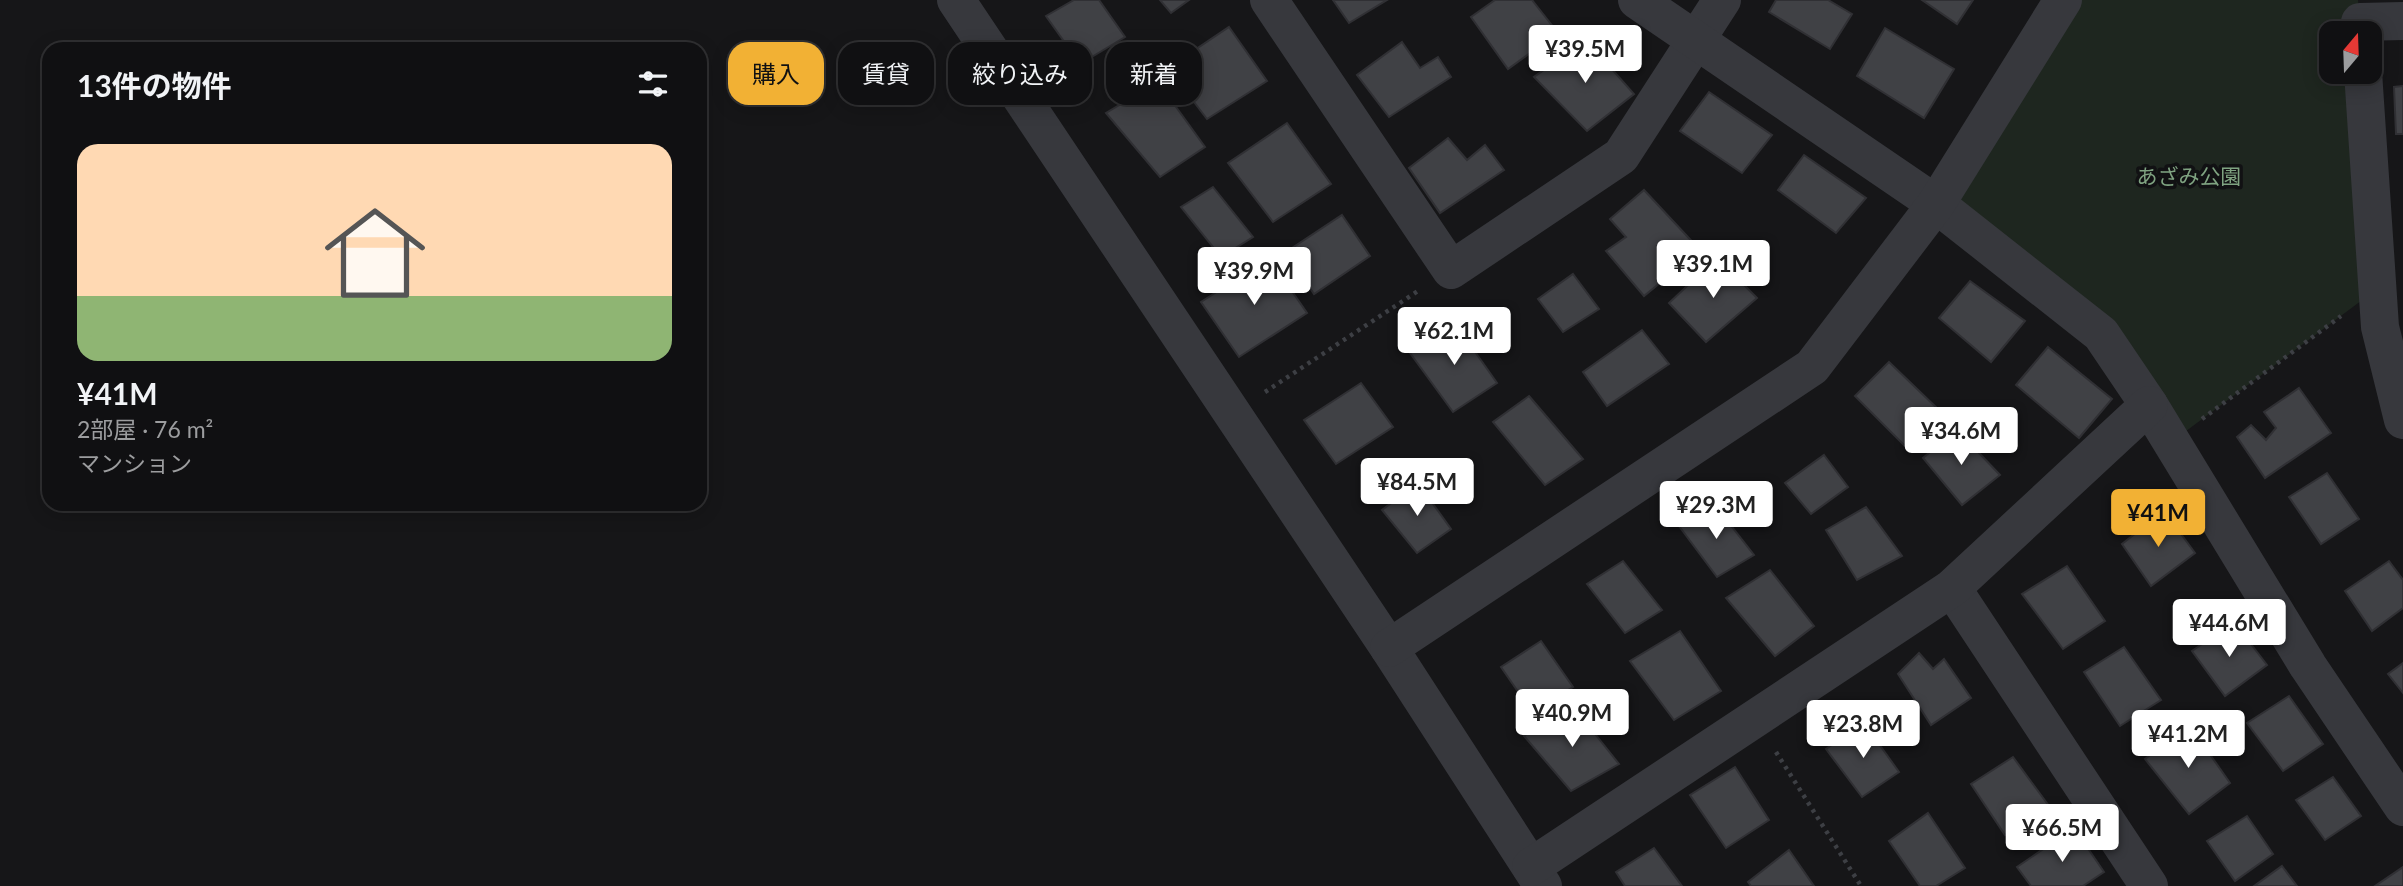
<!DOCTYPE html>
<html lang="ja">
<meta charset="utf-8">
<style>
:root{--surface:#101012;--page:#1e1e20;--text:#f1f3f6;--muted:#9c9d9f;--line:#303032;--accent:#f2b134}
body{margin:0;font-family:Lato,"Noto Sans JP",sans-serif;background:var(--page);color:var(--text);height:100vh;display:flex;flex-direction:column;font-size:26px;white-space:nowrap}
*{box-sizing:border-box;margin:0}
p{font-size:23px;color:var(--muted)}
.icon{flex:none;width:38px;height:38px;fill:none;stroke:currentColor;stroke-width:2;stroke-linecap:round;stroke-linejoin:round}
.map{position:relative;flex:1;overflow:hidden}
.panel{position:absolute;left:42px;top:42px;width:665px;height:469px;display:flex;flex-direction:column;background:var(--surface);border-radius:21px;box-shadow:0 4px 18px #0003,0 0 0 2px var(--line)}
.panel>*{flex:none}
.hud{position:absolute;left:728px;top:42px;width:665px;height:63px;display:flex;gap:14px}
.needle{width:46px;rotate:19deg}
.fabs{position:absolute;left:2319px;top:21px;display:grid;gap:14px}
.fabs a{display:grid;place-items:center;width:63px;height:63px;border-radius:14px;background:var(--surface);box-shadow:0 4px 18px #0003,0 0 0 2px var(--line);font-size:35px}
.price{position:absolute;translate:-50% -60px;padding:0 16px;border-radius:7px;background:#fff;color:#222;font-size:23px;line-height:46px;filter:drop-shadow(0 2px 4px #0008)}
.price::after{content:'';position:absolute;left:50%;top:42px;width:21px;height:16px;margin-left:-10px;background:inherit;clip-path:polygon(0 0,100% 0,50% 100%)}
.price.current{background:var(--accent);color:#111}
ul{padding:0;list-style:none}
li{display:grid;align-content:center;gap:14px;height:371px;padding:0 35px}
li+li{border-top:2px solid var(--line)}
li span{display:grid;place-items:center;height:217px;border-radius:21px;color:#555}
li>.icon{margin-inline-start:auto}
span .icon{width:126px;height:126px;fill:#fffc;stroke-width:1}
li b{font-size:30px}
h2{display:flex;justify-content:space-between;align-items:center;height:84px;padding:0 35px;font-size:30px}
.chip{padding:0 24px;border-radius:21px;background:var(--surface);box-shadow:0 4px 18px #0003,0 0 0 2px var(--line);font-size:24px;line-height:63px}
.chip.current{background:var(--accent);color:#111}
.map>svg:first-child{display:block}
.green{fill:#1e261f}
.building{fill:#404145;stroke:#303034;stroke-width:2}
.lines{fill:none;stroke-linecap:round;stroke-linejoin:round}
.path{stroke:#3d3f44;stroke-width:4.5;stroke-dasharray:3.5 5;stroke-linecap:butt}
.street{stroke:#37383d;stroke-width:38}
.labels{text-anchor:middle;stroke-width:7;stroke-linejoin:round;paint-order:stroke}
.park-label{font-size:21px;fill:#7fa381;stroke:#111113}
</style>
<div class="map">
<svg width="2403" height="886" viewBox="0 0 2403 886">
<rect width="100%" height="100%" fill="#161618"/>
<path class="green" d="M 2063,0 L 2358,0 L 2361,33 L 2331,33 L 2331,72 L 2363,72 L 2377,289 L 2170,443 L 2149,405 L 1936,204 Z"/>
<g class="building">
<path d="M 1074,0 L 1099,0 L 1125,37 L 1080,64 L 1046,16 Z"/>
<path d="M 1160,0 L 1189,0 L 1171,13 Z"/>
<path d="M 1333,0 L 1387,0 L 1349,23 Z"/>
<path d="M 1495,0 L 1532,0 L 1558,33 L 1508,69 L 1471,17 Z"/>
<path d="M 1776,0 L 1828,0 L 1852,14 L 1830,49 L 1769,12 Z"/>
<path d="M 1922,0 L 1973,0 L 1957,24 Z"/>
<path d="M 1229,27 L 1267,81 L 1207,119 L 1168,68 Z"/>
<path d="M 1885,28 L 1954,69 L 1924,118 L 1857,76 Z"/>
<path d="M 1586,40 L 1634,94 L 1587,131 L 1534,77 Z"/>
<path d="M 1402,42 L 1420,68 L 1438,57 L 1451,77 L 1389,117 L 1357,75 Z"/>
<path d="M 1158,82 L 1205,147 L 1160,177 L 1106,113 Z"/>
<path d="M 2403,86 L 2403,134 L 2396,134 L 2394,87 Z"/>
<path d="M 1709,92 L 1772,135 L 1742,173 L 1680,131 Z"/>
<path d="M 1287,123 L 1331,184 L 1273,222 L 1228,163 Z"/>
<path d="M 1448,138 L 1467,160 L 1485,145 L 1504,170 L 1440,213 L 1409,168 Z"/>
<path d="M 1804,155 L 1866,198 L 1836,233 L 1778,190 Z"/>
<path d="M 1213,187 L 1253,237 L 1221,257 L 1181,207 Z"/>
<path d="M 1644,190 L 1700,250 L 1644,296 L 1606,251 L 1626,237 L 1610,219 Z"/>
<path d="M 1342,215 L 1370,256 L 1314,294 L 1286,252 Z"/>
<path d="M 1269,258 L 1307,313 L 1239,357 L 1201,302 Z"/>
<path d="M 1717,258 L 1757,298 L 1706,342 L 1669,303 Z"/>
<path d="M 1573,274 L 1599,309 L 1563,332 L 1538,299 Z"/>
<path d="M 1970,281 L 2025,321 L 1991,362 L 1939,318 Z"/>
<path d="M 1454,322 L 1497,383 L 1453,412 L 1410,353 Z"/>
<path d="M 1642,330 L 1669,364 L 1607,406 L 1583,372 Z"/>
<path d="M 2048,347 L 2112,399 L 2079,438 L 2016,385 Z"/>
<path d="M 1889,362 L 1941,412 L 1906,447 L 1855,396 Z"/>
<path d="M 1361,383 L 1393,427 L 1336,464 L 1304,420 Z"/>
<path d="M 2299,388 L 2331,433 L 2265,478 L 2237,437 L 2251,425 L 2266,440 L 2276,428 L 2264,412 Z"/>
<path d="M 1529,396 L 1583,459 L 1545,485 L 1493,422 Z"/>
<path d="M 1957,430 L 2000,475 L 1962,505 L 1923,458 Z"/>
<path d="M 1824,455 L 1848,487 L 1811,514 L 1785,483 Z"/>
<path d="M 2327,473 L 2359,519 L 2321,544 L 2289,497 Z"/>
<path d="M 1418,483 L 1451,529 L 1417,553 L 1382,510 Z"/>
<path d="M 1714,504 L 1754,555 L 1717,577 L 1679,526 Z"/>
<path d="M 1866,507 L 1902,556 L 1857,580 L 1826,530 Z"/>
<path d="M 2164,511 L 2195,553 L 2151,586 L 2122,544 Z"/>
<path d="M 1623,561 L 1662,610 L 1625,633 L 1587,584 Z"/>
<path d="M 2389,561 L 2403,580 L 2403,608 L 2372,631 L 2345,591 Z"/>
<path d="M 2067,566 L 2105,621 L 2063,649 L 2022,594 Z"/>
<path d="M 1770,570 L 1814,626 L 1775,656 L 1726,598 Z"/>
<path d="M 2234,622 L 2267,665 L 2225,696 L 2192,651 Z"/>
<path d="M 1680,631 L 1721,691 L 1674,720 L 1630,661 Z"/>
<path d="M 1541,641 L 1573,687 L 1532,712 L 1501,667 Z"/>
<path d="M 2124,647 L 2161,700 L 2120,726 L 2084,672 Z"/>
<path d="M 1919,653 L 1933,669 L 1944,659 L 1971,698 L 1931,725 L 1898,674 Z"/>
<path d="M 2403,663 L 2403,693 L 2388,674 Z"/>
<path d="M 2289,696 L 2323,744 L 2283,771 L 2247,723 Z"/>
<path d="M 1572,705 L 1619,764 L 1571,791 L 1524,736 Z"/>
<path d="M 1864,723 L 1899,772 L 1862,797 L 1826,749 Z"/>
<path d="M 2190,726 L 2230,783 L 2189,814 L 2145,759 Z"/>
<path d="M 2013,757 L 2049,806 L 2005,835 L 1971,784 Z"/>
<path d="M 1735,767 L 1769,820 L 1726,848 L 1690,795 Z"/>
<path d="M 2333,777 L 2361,816 L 2325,840 L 2296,800 Z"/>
<path d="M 1928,813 L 1965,868 L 1936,886 L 1920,886 L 1889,841 Z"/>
<path d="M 2247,816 L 2273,854 L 2235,881 L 2207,841 Z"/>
<path d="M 2074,828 L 2104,872 L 2083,886 L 2031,886 L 2017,867 Z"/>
<path d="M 1654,848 L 1682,886 L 1625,886 L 1616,872 Z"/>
<path d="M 1789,850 L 1814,886 L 1751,886 L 1748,882 Z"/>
<path d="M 2282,866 L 2297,886 L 2254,886 Z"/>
<path d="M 2403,867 L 2403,886 L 2375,886 Z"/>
</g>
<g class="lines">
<g class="path">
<path d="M 1265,392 L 1418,291"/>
<path d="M 2202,419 L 2341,316"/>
<path d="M 1776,752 L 1861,886"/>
</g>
<g class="street">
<path d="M 956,0 L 1389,648 L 1543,886"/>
<path d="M 1269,0 L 1451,270 L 1621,156 L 1722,0"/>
<path d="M 1637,0 L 1936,204 L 2101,334 L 2149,405 L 2308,666 L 2403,807"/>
<path d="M 2360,22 L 2403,21"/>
<path d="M 2363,72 L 2380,327 L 2403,420"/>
<path d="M 1952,588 L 2149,886"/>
<path d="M 1389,648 L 1812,367 L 1936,204 L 2063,0"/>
<path d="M 1531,867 L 1952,588 L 2149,405"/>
</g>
</g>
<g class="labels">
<g class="park-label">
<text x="2189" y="184">あざみ公園</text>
</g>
</g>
</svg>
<div class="fabs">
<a><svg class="needle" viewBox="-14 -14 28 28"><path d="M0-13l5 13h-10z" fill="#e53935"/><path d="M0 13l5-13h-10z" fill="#9c9d9f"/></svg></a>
</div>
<b class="price" style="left:1585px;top:85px">¥39.5M</b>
<b class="price" style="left:1713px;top:300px">¥39.1M</b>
<b class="price" style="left:1254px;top:307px">¥39.9M</b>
<b class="price" style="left:1454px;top:367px">¥62.1M</b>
<b class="price" style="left:1961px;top:467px">¥34.6M</b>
<b class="price" style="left:1417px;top:518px">¥84.5M</b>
<b class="price" style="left:1716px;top:541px">¥29.3M</b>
<b class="price current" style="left:2158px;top:549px">¥41M</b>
<b class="price" style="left:2229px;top:659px">¥44.6M</b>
<b class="price" style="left:1572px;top:749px">¥40.9M</b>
<b class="price" style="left:1863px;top:760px">¥23.8M</b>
<b class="price" style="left:2188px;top:770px">¥41.2M</b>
<b class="price" style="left:2062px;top:864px">¥66.5M</b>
<div class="hud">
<a class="chip current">購入</a>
<a class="chip">賃貸</a>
<a class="chip">絞り込み</a>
<a class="chip">新着</a>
</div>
<section class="panel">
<h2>13件の物件<svg class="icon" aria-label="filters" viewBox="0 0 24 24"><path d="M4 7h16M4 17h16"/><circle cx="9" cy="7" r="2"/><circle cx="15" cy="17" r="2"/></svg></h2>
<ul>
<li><span style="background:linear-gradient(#ffd9b3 70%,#8fb573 0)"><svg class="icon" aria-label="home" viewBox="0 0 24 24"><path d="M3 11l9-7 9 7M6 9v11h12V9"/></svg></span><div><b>¥41M</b><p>2部屋 · 76 m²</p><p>マンション</p></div></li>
</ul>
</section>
</div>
